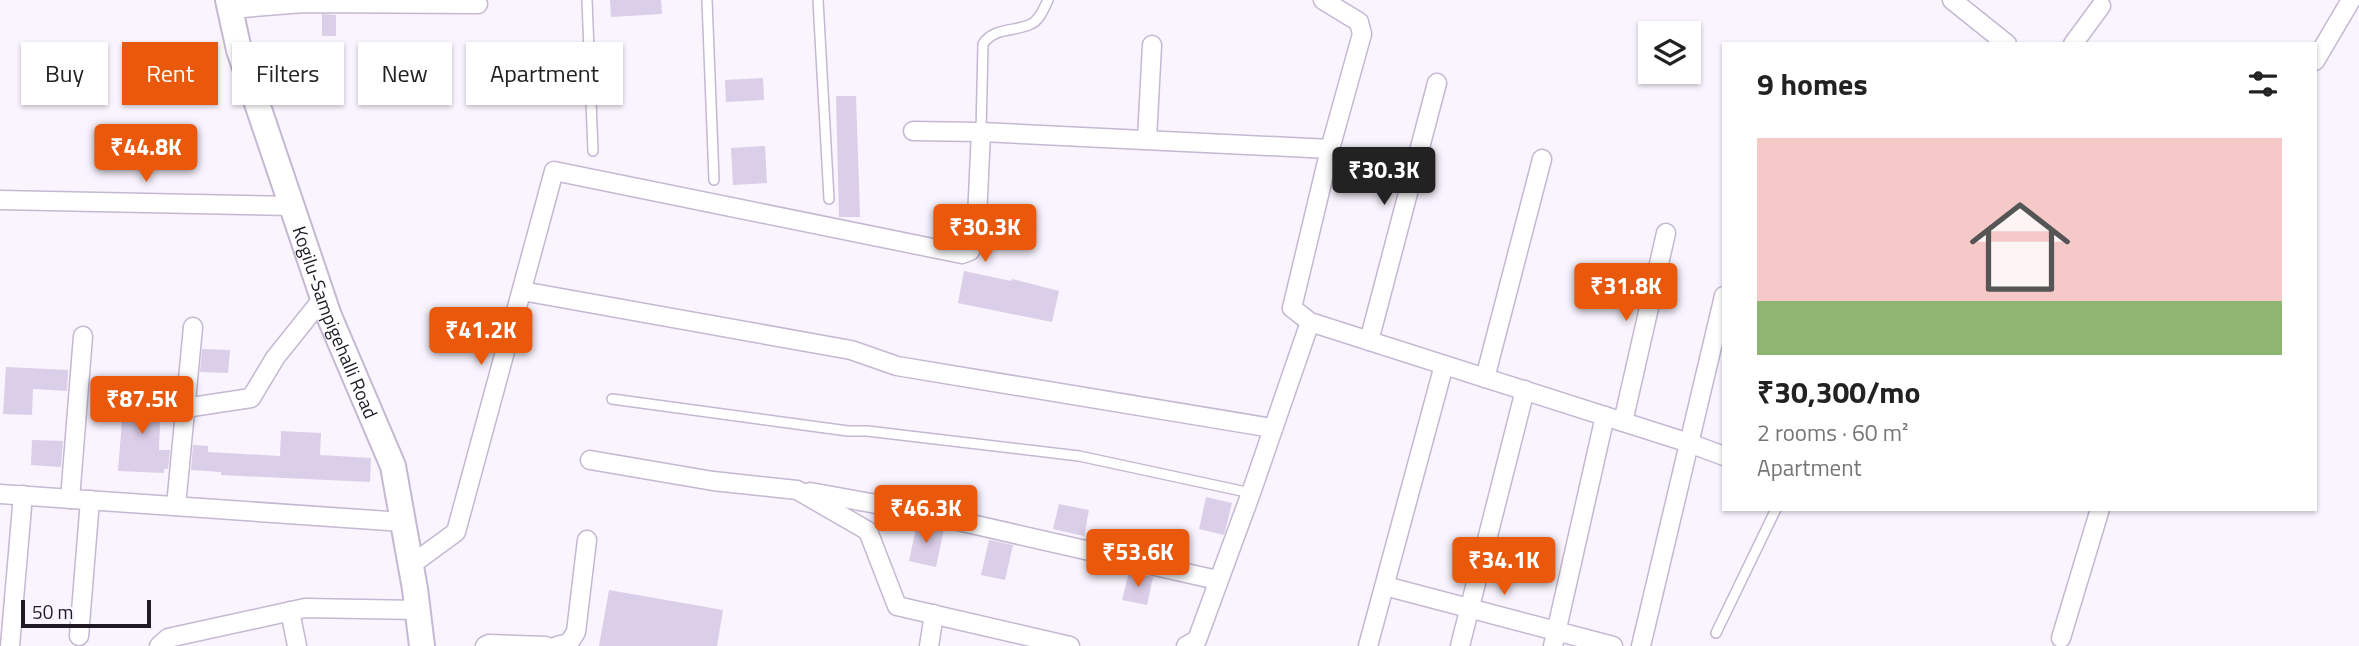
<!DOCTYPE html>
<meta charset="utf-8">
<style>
:root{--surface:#fff;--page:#f6f6f6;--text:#222;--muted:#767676;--line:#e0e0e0;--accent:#ea580c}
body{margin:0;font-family:"Titillium Web",sans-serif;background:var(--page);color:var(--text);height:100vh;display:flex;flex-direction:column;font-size:26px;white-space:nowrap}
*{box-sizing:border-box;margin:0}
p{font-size:23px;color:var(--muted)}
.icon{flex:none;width:38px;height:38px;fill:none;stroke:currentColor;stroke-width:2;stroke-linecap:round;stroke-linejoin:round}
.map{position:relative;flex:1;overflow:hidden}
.side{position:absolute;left:1722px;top:42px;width:595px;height:469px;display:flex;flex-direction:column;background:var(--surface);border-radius:0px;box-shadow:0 2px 5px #0004}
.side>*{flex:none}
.guide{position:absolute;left:21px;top:42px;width:665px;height:63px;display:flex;gap:14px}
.fabs{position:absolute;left:1638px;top:21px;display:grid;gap:14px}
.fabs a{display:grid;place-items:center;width:63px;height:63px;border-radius:0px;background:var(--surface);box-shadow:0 2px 5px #0004;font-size:35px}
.scale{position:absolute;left:21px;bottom:18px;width:130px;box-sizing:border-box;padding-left:7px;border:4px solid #1f1a24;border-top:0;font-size:19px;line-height:24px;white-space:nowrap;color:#1f1a24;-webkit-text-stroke:5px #f9f4fe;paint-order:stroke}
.price{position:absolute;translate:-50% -60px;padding:0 16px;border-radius:7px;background:var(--accent);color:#fff;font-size:23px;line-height:46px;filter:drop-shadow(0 2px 4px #0008)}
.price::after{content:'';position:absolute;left:50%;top:42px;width:21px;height:16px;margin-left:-10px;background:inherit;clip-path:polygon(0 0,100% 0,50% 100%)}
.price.on{background:#222;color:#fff}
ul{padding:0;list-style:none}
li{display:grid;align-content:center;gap:14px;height:371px;padding:0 35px}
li+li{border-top:2px solid var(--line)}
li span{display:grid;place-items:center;height:217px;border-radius:0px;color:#555}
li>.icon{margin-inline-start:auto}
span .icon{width:126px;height:126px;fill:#fffc;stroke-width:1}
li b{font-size:30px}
h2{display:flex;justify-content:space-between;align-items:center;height:84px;padding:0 35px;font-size:30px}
.chip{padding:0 24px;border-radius:0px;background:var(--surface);box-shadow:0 2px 5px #0004;font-size:24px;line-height:63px}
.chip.on{background:var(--accent);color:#fff}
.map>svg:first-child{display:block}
.building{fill:#dacee8}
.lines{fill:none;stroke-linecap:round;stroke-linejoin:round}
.lane-casing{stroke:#c4b8d2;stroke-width:12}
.street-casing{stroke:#c4b8d2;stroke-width:21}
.secondary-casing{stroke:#c4b8d2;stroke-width:28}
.lane{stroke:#fff;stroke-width:9}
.street{stroke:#fff;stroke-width:18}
.secondary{stroke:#fff;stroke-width:24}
.labels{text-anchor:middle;stroke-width:7;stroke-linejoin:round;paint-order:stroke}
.street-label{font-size:19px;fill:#1f1a24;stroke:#f9f4fe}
</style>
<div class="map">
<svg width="2359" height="646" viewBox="0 0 2359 646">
<rect width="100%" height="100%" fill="#f9f4fe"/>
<g class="building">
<path d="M 610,0 L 661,0 L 662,14 L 611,17 Z"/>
<path d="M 322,14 L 336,15 L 336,36 L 322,36 Z"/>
<path d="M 763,78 L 764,100 L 726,102 L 725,80 Z"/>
<path d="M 836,96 L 856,96 L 860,217 L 839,217 Z"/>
<path d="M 765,146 L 767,183 L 733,185 L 731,148 Z"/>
<path d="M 964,271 L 1011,281 L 1012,279 L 1059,291 L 1052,322 L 958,303 Z"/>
<path d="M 202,349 L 230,350 L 228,373 L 200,372 Z"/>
<path d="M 6,367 L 68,370 L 67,391 L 33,389 L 32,415 L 3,414 Z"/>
<path d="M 124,395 L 161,397 L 159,450 L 170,450 L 168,469 L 164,469 L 164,473 L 118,471 Z"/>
<path d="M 281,431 L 321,433 L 320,455 L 371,458 L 370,482 L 221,475 L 221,472 L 191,470 L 193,445 L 208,446 L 208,452 L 280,456 Z"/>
<path d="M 32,440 L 63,441 L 61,467 L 31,465 Z"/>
<path d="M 1206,497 L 1232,503 L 1224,535 L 1199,529 Z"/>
<path d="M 1059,504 L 1089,510 L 1084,536 L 1053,529 Z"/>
<path d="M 917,523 L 944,529 L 936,567 L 909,561 Z"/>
<path d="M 989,540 L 1013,545 L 1005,580 L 981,575 Z"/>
<path d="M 1129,572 L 1153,577 L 1147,605 L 1122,600 Z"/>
<path d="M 609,590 L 723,610 L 717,646 L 599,646 Z"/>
</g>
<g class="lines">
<g class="lane-casing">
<g id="lane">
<path d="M 587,0 L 593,151"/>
<path d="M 707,0 L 714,180"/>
<path d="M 818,0 L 829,199"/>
<path d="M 981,132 L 983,44 C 994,27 1015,32 1031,24 C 1040,20 1044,8 1048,0"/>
<path d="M 612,399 L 848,431 L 867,431 L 1079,456 L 1251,493"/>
<path d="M 1716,633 L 1776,509"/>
</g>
</g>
<g class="street-casing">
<g id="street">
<path d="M 1323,0 L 1359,22 L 1362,34 L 1330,149 L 1292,308 L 1310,322 L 1689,443 L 1724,456"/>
<path d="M 1952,0 L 2007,44"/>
<path d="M 230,9 L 304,3 L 478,4"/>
<path d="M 2073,44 L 2101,6"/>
<path d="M 2315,61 L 2351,0"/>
<path d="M 913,131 L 981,132"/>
<path d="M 1147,139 L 1152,45"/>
<path d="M 0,200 L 292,206"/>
<path d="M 522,291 L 851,350 L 897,366 L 1272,428"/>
<path d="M 1369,341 L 1437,83"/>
<path d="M 1485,378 L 1542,159"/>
<path d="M 185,408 L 251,398 L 275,358 L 323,298"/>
<path d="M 1623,422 L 1666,233"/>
<path d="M 590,460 L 713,481 L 797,490 L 868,531 L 897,606 L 1070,646"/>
<path d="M 810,492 L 910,510 L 1217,580"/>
<path d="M 0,494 L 403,522"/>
<path d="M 70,499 L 83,336"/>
<path d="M 176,506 L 193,327"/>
<path d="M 411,565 L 456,532 L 554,171 L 962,254 L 970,251 L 976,239 L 981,132 L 1330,149"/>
<path d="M 1385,586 L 1613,646"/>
<path d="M 290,611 L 297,646"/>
<path d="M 79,636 L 90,500"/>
<path d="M 2061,638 L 2100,509"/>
<path d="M 10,646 L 23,495"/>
<path d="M 159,646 L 168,638 L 305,608 L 418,610"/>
<path d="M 485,646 L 489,644 L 546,646"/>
<path d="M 557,646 L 569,643 L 576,632 L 587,540"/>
<path d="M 929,646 L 934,614"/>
<path d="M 1186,646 L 1197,640 L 1251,493 L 1310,322"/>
<path d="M 1368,646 L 1444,365"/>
<path d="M 1460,646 L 1525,390"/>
<path d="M 1553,646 L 1605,416"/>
<path d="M 1641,646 L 1724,296"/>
</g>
</g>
<g class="secondary-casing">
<g id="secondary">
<path id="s1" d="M 228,0 L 239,50 L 329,316 L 393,466 L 415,589 L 422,646"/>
</g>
</g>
<use href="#lane" class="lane"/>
<use href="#street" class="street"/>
<use href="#secondary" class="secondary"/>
</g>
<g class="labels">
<g class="street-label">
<text dy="7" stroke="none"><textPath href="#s1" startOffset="340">Kogilu-Sampigehalli Road</textPath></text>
</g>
</g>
</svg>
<div class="fabs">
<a><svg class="icon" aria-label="layers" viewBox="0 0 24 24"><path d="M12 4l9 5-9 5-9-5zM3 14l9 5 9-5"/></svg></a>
</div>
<div class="scale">50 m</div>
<b class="price" style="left:146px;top:184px">₹44.8K</b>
<b class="price on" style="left:1384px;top:207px">₹30.3K</b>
<b class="price" style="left:985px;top:264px">₹30.3K</b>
<b class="price" style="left:1626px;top:323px">₹31.8K</b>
<b class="price" style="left:481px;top:367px">₹41.2K</b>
<b class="price" style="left:142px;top:436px">₹87.5K</b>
<b class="price" style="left:926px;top:545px">₹46.3K</b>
<b class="price" style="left:1138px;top:589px">₹53.6K</b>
<b class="price" style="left:1504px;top:597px">₹34.1K</b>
<div class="guide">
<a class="chip">Buy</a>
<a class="chip on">Rent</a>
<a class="chip">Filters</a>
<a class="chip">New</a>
<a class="chip">Apartment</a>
</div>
<section class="side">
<h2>9 homes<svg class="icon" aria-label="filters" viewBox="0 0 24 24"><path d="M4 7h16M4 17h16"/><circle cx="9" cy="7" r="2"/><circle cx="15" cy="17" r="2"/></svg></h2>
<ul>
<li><span style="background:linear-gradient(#f6c9c9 75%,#8fb573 0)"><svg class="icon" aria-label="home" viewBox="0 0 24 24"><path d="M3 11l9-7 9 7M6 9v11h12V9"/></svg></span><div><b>₹30,300/mo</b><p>2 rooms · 60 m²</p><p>Apartment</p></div></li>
</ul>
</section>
</div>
